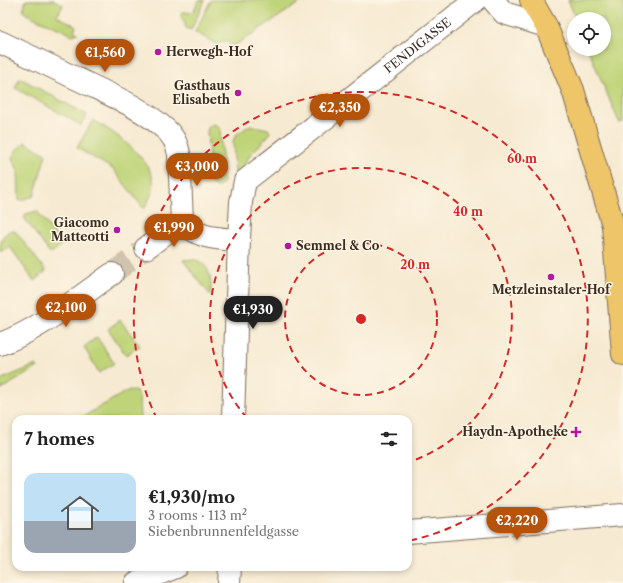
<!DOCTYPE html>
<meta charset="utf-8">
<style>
:root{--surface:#fff;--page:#f6f6f6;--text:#222;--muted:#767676;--line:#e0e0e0;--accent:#b45309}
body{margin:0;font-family:"Libre Caslon Text",serif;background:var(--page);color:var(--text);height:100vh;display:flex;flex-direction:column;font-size:15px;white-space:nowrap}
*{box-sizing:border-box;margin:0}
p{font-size:13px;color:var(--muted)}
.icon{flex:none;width:22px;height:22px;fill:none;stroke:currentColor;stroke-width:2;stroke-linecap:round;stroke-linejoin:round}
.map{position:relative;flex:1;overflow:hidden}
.sheet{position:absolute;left:12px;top:415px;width:400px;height:156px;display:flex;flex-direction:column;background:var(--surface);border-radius:12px;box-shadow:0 2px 6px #0003}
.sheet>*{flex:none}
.controls{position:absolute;left:567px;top:12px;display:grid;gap:8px}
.controls a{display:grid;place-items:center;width:44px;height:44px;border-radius:50%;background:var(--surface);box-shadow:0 2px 6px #0003;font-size:20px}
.price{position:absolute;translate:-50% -34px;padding:0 9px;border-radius:14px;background:var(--accent);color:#fff;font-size:13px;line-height:26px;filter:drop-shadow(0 1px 2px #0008)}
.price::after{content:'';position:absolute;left:50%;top:24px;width:12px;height:9px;margin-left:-6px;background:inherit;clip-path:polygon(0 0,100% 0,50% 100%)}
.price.current{background:#222;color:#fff}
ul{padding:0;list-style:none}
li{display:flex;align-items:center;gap:12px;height:100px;padding:0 12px}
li+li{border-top:1px solid var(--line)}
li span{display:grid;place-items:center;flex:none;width:112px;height:80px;border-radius:12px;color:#555}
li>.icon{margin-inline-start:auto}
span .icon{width:48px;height:48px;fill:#fffc;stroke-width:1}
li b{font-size:17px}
h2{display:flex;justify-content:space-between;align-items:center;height:48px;padding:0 12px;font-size:17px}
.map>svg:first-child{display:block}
.green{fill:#bfd478;stroke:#7d7f4b}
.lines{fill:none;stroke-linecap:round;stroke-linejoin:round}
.minor-tunnel{stroke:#d1c4ae;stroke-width:22;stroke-dasharray:22 11;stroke-linecap:butt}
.minor-casing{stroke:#7d6d5d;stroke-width:24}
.major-casing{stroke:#7d6d5d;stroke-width:24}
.minor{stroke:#fff;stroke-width:22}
.major{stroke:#eec569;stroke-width:22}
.ring{fill:none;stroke:#d62828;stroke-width:2;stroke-dasharray:7 5}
.poi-dot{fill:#b5179e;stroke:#fcf5e5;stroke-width:1.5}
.labels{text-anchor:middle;stroke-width:3;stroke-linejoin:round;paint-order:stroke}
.street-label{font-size:12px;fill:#3b2a1e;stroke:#fcf5e5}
.poi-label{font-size:12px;font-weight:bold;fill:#3b2a1e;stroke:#fcf5e5;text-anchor:end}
.centre{fill:#d62828;stroke:#fcf5e5;stroke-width:2}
.ring-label{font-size:12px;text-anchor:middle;font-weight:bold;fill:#d62828;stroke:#fcf5e5;stroke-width:3;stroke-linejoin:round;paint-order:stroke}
</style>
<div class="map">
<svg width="623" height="583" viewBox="0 0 623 583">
<rect width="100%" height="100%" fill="#fcf5e5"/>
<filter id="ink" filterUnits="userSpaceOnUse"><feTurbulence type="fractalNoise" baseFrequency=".025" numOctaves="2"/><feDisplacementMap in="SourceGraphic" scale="8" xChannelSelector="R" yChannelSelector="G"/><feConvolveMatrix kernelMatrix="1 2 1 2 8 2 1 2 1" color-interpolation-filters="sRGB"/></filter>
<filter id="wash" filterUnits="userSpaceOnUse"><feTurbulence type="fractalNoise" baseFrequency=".012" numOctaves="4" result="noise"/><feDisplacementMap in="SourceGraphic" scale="16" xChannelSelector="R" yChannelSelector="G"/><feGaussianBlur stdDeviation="0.9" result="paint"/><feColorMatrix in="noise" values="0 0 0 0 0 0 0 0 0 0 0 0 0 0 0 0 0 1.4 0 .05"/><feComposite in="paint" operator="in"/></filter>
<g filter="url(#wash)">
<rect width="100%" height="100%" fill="#f7ead2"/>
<g class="green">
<path d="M 26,0 L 54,0 L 63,5 L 57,16 L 76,26 L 74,31 L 78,33 L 73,35 L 26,14 L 23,10 Z"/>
<path d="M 199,0 L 205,0 L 191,30 L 186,28 L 184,21 L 180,15 L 183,11 L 188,13 L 193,12 Z"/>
<path d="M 211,0 L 304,0 L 234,46 L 225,41 L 216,44 L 195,32 Z"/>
<path d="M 568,0 L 623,0 L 623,121 L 619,122 L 588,49 L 604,49 L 604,19 L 576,19 Z"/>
<path d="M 20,78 L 87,115 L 81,125 L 15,88 Z"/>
<path d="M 93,120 C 112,131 149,156 153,180 C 155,190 149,200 144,209 L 113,169 L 77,148 Z"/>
<path d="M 214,124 L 218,126 L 220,130 L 224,182 C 220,188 216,189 211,183 L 207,131 L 209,126 Z"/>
<path d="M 250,125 L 268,129 L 270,132 L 269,135 L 250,155 L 238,176 L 235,173 L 233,141 L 236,135 Z"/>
<path d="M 25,142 L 46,154 L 34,196 L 22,200 L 19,199 L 19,197 L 18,170 L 12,158 L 16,150 Z"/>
<path d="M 37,211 L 62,244 L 53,252 L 49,252 L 25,219 L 25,216 L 26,214 Z"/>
<path d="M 12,230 L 16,232 L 46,271 L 34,281 L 10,247 L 2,252 L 0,252 C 0,242 2,234 12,230 Z"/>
<path d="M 194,259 C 212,266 211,279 211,296 L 183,260 Z"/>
<path d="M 120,320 L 140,346 L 126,355 L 108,329 Z"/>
<path d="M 97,337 L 114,363 L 99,373 L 84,347 Z"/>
<path d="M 36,365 L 38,367 L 0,390 L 0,380 Z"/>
<path d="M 129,390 L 136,391 L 139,397 L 140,419 L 79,419 Z"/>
</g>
</g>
<g filter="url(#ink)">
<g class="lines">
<path class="minor-tunnel" d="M 112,274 L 146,248"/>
<g class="minor-casing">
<g id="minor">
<path d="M 493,0 L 504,13 L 546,26"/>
<path d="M 0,42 C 29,56 59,70 88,84 C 113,96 143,109 164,128 C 173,135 177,143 179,154 L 182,221"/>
<path d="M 182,221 C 199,239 215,238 239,240"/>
<path d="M 146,248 L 182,221"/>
<path d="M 0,344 C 41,329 76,299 112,274"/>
<path id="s1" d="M 233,419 L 239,240 L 241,202 L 245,181 L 476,0"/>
<path d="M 408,532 L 623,515"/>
<path d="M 136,583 L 176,567"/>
<path d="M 229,583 L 230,567"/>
</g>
</g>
<g class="major-casing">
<path id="major" d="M 531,0 L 546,26 L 573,90 L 613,225 L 623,354"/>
</g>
<use href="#minor" class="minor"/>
<use href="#major" class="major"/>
</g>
</g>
<g class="ring">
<circle cx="361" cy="319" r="76"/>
<path d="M247 418A151 151 0 1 1 409 462"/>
<path d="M157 419A227 227 0 1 1 408 541"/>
</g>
<g class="poi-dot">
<circle cx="158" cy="52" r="4"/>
<circle cx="238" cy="93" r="4"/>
<circle cx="117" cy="230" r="4"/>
<circle cx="288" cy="246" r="4"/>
<circle cx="551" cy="277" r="4"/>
<path d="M574 426h4v4h4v4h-4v4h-4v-4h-4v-4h4z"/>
</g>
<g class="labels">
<g class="street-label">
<text dy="4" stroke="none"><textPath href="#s1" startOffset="458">FENDIGASSE</textPath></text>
</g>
<g class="poi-label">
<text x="166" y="56" text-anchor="start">Herwegh-Hof</text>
<text x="230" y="90">Gasthaus<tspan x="230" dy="14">Elisabeth</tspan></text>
<text x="109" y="227">Giacomo<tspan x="109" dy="14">Matteotti</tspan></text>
<text x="296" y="250" text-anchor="start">Semmel &amp; Co</text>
<text x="551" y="294" text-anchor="middle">Metzleinstaler-Hof</text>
<text x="568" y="436">Haydn-Apotheke</text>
</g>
</g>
<circle cx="361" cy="319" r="6" class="centre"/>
<g class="ring-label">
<text x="522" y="163">60 m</text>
<text x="468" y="216">40 m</text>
<text x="415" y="269">20 m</text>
</g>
</svg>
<div class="controls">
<a><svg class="icon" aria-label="locate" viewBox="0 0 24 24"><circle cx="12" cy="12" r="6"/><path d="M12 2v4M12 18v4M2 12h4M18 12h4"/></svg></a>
</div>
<b class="price" style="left:105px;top:73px">€1,560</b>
<b class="price" style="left:340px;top:128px">€2,350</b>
<b class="price" style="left:197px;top:187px">€3,000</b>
<b class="price" style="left:174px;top:248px">€1,990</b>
<b class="price" style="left:66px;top:328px">€2,100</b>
<b class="price current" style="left:253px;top:330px">€1,930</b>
<b class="price" style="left:517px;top:541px">€2,220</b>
<section class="sheet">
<h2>7 homes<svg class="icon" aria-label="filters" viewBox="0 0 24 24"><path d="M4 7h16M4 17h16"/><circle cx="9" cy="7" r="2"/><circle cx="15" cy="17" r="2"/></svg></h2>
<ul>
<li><span style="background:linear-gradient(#bfe0f5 60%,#9aa5b1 0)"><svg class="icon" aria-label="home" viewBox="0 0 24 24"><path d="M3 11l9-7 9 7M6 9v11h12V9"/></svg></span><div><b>€1,930/mo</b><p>3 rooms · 113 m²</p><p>Siebenbrunnenfeldgasse</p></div></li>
</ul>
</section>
</div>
